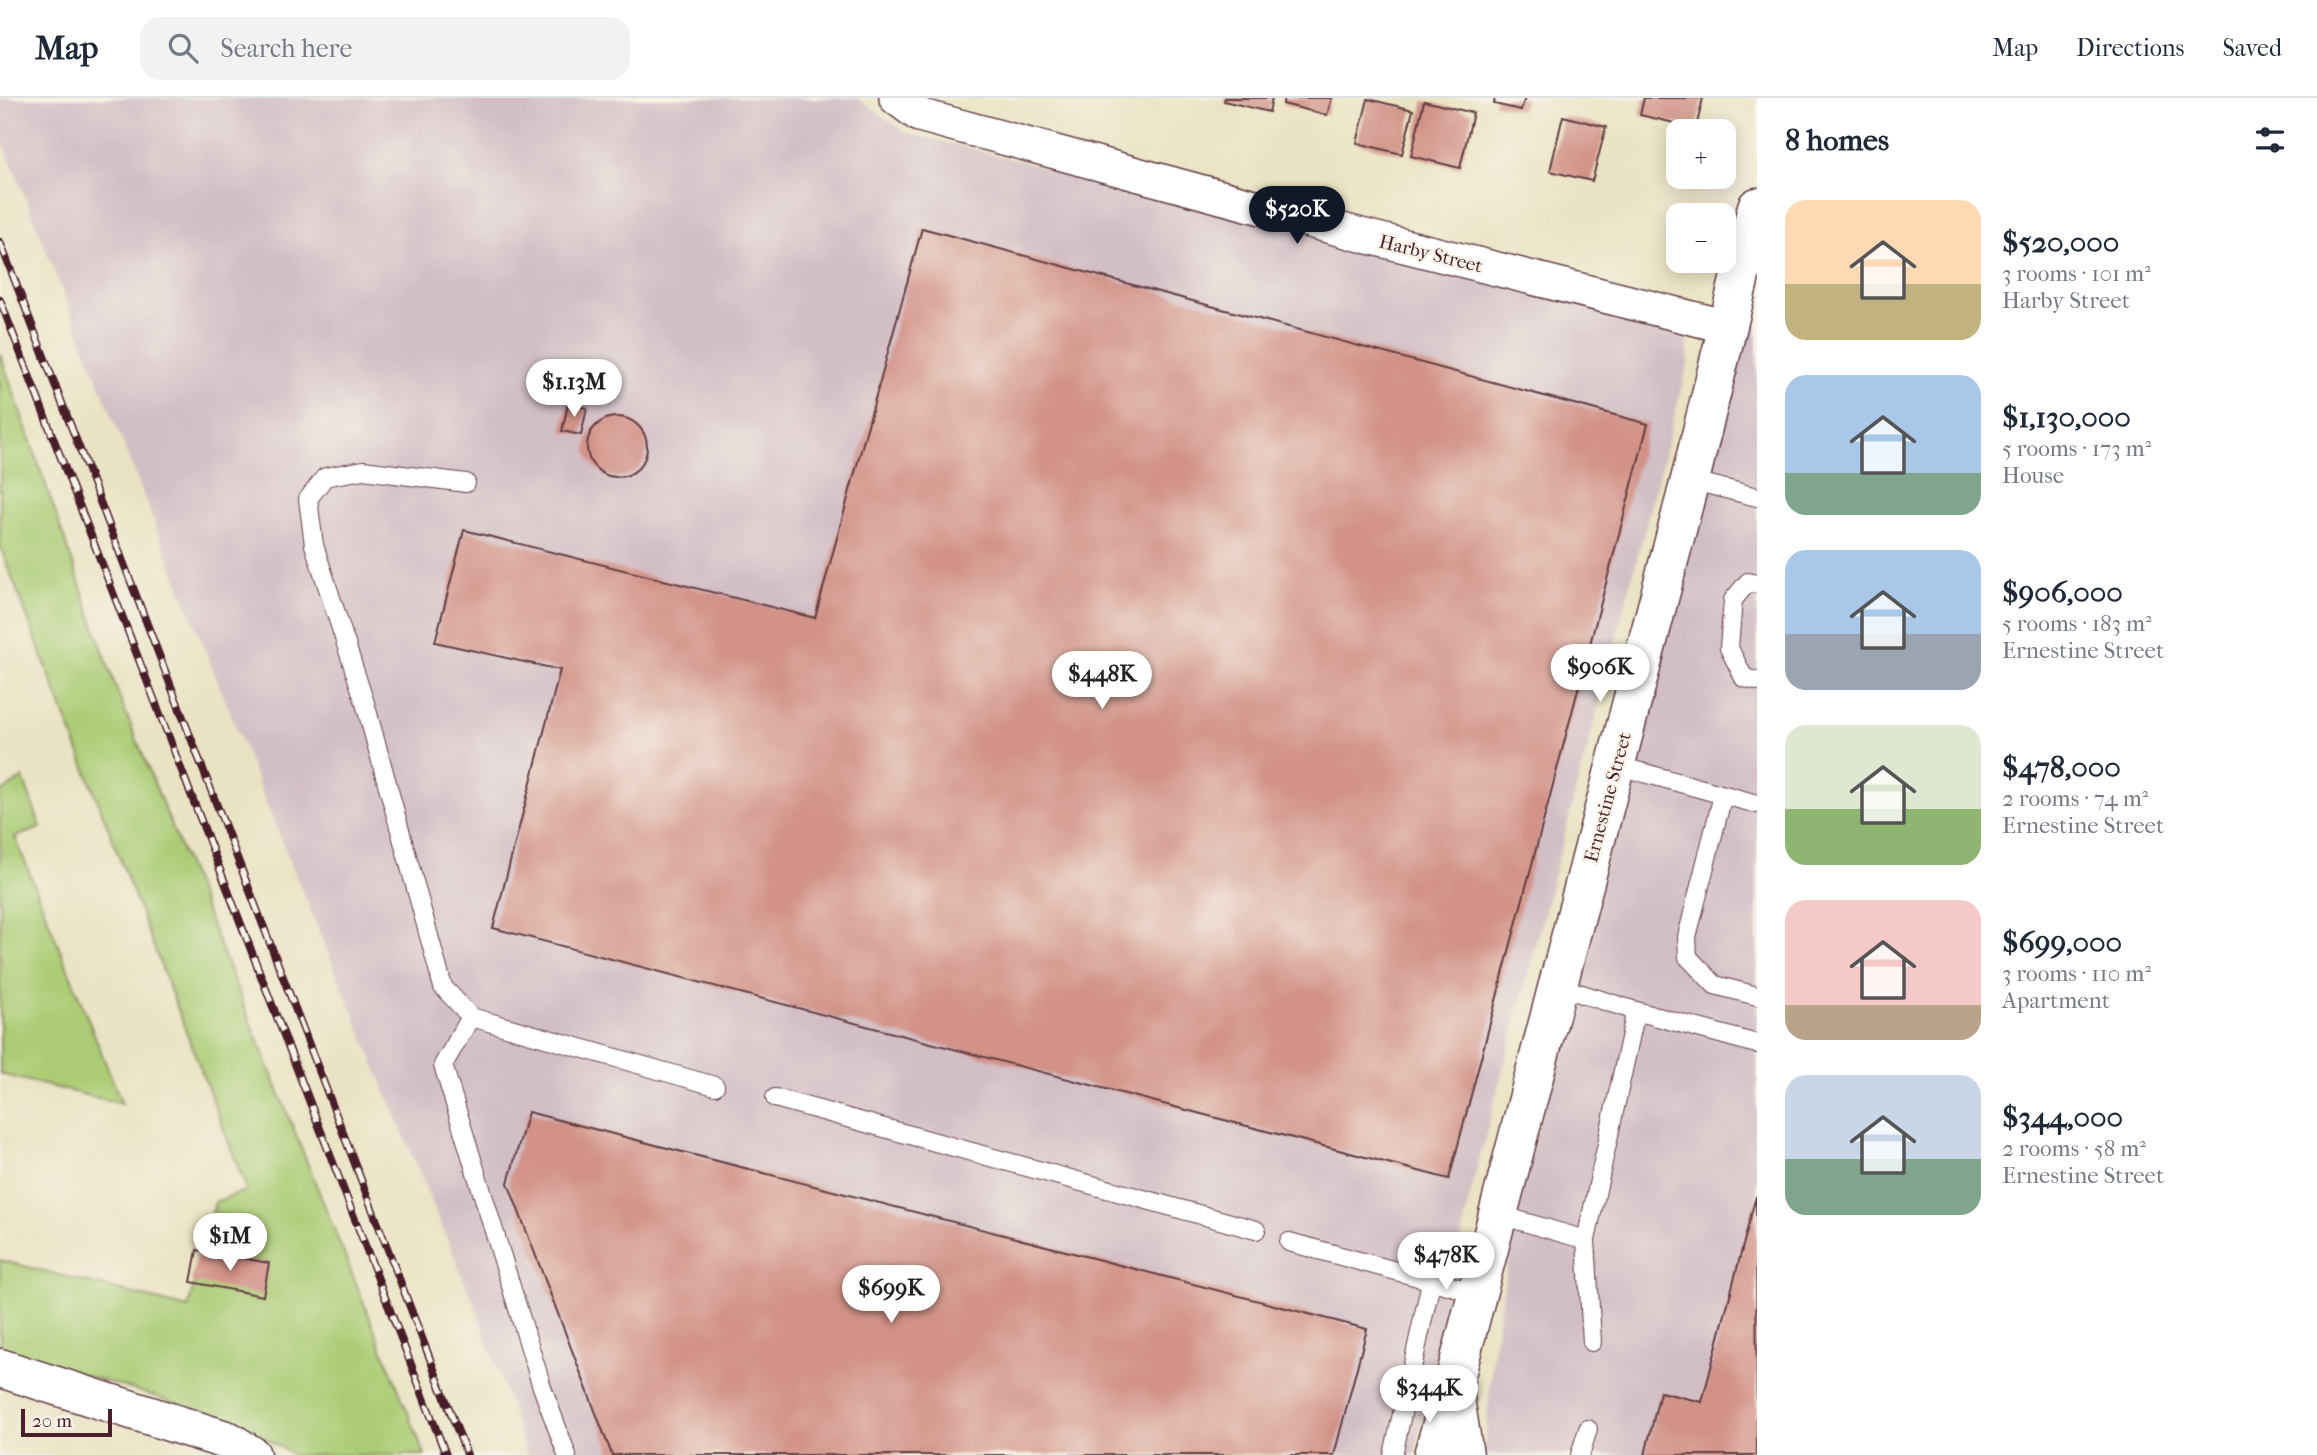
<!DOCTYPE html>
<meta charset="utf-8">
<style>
:root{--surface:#fff;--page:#f2f2f3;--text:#1f2937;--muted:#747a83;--line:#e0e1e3;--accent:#111827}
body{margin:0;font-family:"IM FELL French Canon",serif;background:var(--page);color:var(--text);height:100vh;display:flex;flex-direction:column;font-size:26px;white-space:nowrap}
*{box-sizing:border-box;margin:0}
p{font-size:23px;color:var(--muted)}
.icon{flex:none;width:38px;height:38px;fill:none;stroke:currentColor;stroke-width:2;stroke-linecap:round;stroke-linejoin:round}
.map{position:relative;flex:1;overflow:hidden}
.drawer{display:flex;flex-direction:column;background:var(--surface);width:560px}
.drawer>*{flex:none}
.controls{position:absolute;left:1666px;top:21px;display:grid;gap:14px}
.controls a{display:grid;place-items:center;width:70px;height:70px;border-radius:14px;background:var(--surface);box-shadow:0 4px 18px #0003;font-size:35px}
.scale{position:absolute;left:21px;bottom:18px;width:91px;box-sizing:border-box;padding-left:7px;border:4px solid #4a1f2b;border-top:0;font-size:19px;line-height:24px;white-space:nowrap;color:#4a1f2b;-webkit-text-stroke:5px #f7f3e8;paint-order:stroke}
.price{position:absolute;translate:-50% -60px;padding:0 16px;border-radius:24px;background:#fff;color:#222;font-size:23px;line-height:46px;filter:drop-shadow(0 2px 4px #0008)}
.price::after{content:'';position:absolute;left:50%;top:42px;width:21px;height:16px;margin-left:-10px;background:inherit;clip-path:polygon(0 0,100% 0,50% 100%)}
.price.current{background:var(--accent);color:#fff}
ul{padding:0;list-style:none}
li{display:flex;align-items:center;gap:21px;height:175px;padding:0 28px}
li span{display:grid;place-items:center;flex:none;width:196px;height:140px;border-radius:21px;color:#555}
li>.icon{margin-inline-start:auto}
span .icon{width:84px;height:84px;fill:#fffc;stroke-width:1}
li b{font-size:30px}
h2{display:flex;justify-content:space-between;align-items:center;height:84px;padding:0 28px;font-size:30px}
header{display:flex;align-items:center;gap:42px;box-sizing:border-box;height:98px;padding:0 35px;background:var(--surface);border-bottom:2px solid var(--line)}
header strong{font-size:33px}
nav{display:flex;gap:38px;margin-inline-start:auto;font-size:24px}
.search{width:490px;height:63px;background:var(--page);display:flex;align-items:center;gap:18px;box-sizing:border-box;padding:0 24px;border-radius:21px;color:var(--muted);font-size:26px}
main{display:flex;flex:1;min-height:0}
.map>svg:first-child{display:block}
.industrial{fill:#d2bec5}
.green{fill:#abcc74;stroke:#7a7650;stroke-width:2}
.building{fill:#d29287}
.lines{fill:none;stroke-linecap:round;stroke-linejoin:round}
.lane-casing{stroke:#623c42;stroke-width:20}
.street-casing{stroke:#623c42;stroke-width:36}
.secondary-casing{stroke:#623c42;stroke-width:41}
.lane{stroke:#fff;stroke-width:18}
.street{stroke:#fff;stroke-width:33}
.secondary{stroke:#fff;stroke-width:38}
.rail-casing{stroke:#4a1f2b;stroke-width:8}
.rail{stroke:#f7f3e8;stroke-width:5;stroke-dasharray:16;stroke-linecap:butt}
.labels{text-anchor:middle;stroke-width:5;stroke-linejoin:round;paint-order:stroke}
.street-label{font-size:19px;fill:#4a1f2b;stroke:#f7f3e8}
</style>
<header>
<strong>Map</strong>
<div class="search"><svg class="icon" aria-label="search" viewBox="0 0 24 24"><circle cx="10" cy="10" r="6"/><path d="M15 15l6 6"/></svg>Search here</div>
<nav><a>Map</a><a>Directions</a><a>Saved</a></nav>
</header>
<main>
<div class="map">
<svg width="1757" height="1357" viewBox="0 0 1757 1357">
<rect width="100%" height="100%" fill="#f7f3e8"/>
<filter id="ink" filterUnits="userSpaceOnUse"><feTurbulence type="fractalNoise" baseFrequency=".0143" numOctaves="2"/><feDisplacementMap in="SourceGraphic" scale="14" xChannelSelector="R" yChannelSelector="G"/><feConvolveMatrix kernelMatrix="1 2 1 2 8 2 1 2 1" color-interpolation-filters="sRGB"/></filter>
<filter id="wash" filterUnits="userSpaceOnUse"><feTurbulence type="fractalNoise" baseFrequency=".00686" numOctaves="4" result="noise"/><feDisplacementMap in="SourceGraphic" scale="28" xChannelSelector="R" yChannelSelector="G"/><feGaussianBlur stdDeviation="1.57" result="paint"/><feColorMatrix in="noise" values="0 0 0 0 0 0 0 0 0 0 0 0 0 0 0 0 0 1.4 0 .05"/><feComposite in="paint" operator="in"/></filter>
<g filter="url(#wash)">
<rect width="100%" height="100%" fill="#eae3c3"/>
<g class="industrial">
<path d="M 0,0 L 857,0 L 904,34 L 1672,227 L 1687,242 L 1689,262 L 1472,1089 L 1415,1357 L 527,1357 L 477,1213 L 272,720 L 0,36 Z"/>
<path d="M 1757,169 L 1757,1357 L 1484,1357 L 1493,1251 L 1517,1111 Z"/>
</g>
<g class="green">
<path d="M 0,255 L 117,593 L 425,1357 L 294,1357 L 235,1323 L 0,1251 L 0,1162 L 188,1210 L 215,1104 L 247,1092 L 0,448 Z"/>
<path d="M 23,680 L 41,730 L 15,739 L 122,1006 L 0,976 L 0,695 Z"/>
</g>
<g id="blocks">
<g class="building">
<path d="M 1225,0 L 1272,0 L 1269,14 L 1224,3 Z"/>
<path d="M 1284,0 L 1332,0 L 1327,17 L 1283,6 Z"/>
<path d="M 1495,0 L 1525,0 L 1521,12 L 1494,6 Z"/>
<path d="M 1644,0 L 1703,0 L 1696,30 L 1640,17 Z"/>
<path d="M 1368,1 L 1413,12 L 1402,56 L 1357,45 Z"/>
<path d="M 1424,3 L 1473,15 L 1460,70 L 1411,58 Z"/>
<path d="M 1563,18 L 1606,29 L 1592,83 L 1550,73 Z"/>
<path d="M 922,130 L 1648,326 L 1449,1081 L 493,830 L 560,572 L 435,544 L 464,432 L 815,520 Z"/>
<path d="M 568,306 L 587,310 L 581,337 L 562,333 Z"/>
<circle cx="617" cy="349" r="30"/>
<path d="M 528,1014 L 1367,1231 L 1334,1357 L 612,1357 L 508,1085 Z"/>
<path d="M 1756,1098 L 1757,1357 L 1645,1357 L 1660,1294 L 1702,1304 Z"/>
<path d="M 197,1152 L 269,1165 L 263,1198 L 191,1184 Z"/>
</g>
</g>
</g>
<g filter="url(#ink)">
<use href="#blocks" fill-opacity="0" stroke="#623c42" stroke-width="2"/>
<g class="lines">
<g class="lane-casing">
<g id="lane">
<path d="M 1690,382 L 1757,399"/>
<path d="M 466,385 L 363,372 L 325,379 L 308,401 L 314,447 L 365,605 L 443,889 L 471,919 L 715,988"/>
<path d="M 1757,486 L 1748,484 L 1733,502 L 1729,550 L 1744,580 L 1757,583"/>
<path d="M 1615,667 L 1757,706"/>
<path d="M 1723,697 L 1687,839 L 1688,859 L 1715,887 L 1757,898"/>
<path d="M 1557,888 L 1636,913 L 1586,1142 L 1592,1244"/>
<path d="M 1636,913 L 1757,946"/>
<path d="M 471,919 L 443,967 L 542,1289 L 567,1357"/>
<path d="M 775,1000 L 1256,1132"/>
<path d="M 1497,1116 L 1586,1142"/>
<path d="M 1289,1144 L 1477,1195"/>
<path d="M 1393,1357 L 1431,1184"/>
<path d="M 1580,1357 L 1588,1331"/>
</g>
</g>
<g class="street-casing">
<path id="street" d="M 896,0 L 919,17 L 1361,137 L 1728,229"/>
</g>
<g class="secondary-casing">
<g id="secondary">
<path d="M 0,1270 L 229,1343 L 251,1357"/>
<path d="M 1455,1300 L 1464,1357"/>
<path d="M 1433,1357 L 1453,1288 L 1690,382 L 1757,109"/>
</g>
</g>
<use href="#lane" class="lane"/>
<use href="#street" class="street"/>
<use href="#secondary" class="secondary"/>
<g class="rail-casing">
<g id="rail">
<path d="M 0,144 L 467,1357"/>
<path d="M 0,202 L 446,1357"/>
</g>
</g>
<use href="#rail" class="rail"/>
</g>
</g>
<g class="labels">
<g class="street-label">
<text transform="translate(1431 155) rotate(14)" y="7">Harby Street</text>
<text transform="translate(1607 699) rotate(-75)" y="7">Ernestine Street</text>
</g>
</g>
</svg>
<div class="controls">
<a>+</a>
<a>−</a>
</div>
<div class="scale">20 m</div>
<b class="price current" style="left:1297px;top:148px">$520K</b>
<b class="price" style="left:574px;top:321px">$1.13M</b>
<b class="price" style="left:1600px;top:606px">$906K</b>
<b class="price" style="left:1102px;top:613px">$448K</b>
<b class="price" style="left:230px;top:1175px">$1M</b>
<b class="price" style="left:1446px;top:1194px">$478K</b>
<b class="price" style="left:891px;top:1227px">$699K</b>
<b class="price" style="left:1429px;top:1327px">$344K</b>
</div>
<section class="drawer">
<h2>8 homes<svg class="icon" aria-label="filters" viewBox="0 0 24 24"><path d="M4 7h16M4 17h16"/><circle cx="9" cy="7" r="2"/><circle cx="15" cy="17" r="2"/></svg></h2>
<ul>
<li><span style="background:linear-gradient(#ffd9b3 60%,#c2b280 0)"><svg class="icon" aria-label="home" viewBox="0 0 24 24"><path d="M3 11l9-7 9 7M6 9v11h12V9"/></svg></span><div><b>$520,000</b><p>3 rooms · 101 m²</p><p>Harby Street</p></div></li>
<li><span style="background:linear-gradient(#a9c7e8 70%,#7fa58c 0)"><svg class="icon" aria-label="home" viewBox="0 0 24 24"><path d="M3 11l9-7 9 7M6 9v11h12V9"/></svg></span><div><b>$1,130,000</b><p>5 rooms · 173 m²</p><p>House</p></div></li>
<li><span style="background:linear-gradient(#a9c7e8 60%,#9aa5b1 0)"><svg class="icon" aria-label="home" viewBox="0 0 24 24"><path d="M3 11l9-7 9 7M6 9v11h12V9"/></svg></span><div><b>$906,000</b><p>5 rooms · 183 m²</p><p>Ernestine Street</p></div></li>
<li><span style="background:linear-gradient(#dfe7d0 60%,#8fb573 0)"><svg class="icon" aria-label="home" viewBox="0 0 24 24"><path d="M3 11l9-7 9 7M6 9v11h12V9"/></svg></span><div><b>$478,000</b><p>2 rooms · 74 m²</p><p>Ernestine Street</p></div></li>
<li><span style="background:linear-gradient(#f6c9c9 75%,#b9a48a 0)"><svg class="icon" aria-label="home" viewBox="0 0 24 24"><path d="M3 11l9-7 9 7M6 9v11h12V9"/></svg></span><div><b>$699,000</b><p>3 rooms · 110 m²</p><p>Apartment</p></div></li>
<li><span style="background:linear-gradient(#c9d6e8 60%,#7fa58c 0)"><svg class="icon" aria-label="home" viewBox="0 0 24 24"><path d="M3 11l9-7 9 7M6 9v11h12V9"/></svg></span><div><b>$344,000</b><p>2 rooms · 58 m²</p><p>Ernestine Street</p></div></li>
</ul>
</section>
</main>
